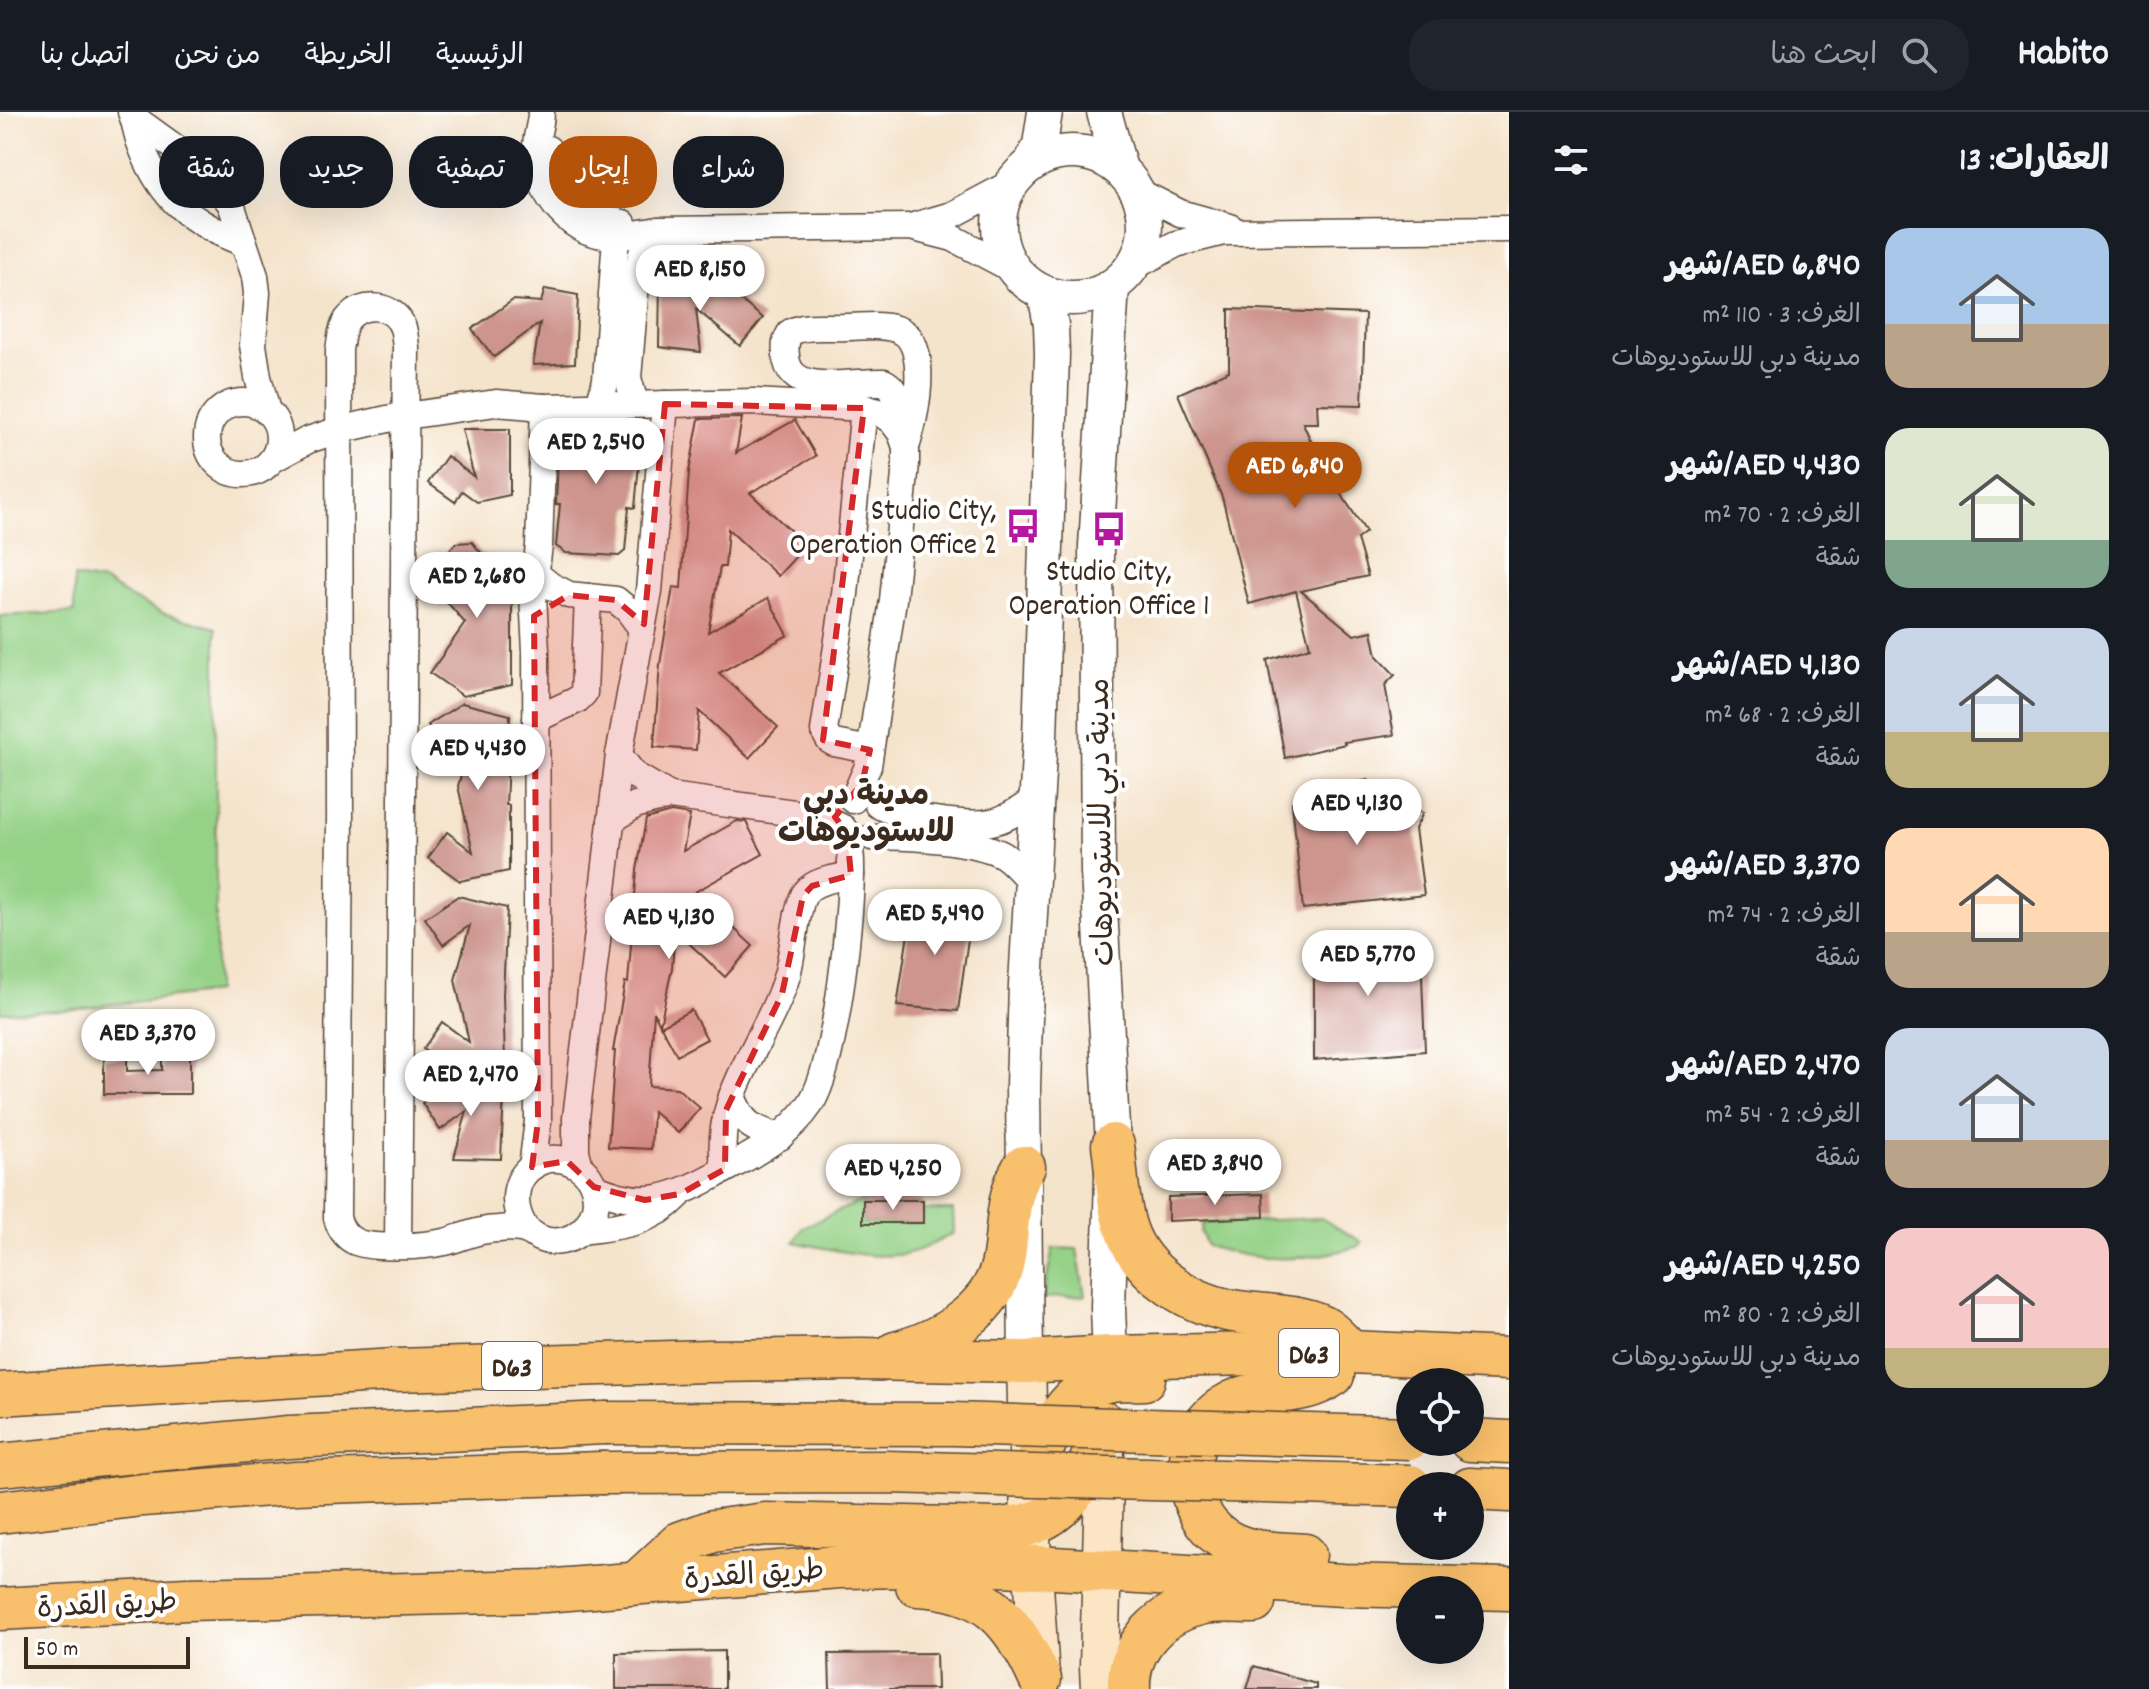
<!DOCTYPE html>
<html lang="ar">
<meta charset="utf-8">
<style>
:root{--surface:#171b24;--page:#20242c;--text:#f1f3f6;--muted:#9ea1a6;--line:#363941;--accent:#b45309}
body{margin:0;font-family:Dekko,"Playpen Sans Arabic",sans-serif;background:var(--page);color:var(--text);direction:rtl;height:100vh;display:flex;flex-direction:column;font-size:30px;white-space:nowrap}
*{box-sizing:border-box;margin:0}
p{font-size:26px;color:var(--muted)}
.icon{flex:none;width:44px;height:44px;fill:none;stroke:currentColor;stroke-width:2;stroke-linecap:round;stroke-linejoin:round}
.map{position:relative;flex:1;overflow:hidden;direction:ltr}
.drawer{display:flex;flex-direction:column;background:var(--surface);width:640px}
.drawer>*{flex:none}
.guide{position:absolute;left:24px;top:24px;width:760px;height:72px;direction:rtl;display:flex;gap:16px}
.tools{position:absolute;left:1396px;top:1256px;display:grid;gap:16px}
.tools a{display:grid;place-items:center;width:88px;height:88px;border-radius:50%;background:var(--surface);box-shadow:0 8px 32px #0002;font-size:40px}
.scale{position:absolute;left:24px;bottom:20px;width:166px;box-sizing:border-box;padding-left:8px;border:4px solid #3b2a1e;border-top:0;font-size:22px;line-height:28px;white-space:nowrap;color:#3b2a1e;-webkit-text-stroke:6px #fff;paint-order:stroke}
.price{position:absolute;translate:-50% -68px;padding:0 18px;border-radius:28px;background:#fff;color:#222;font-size:26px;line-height:52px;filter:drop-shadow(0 2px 4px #0008)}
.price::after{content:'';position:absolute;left:50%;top:48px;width:24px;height:18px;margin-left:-12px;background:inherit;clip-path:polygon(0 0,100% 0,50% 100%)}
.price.selected{background:var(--accent);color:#fff}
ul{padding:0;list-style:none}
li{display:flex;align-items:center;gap:24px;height:200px;padding:0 40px}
li span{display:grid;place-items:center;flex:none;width:224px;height:160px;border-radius:24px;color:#555}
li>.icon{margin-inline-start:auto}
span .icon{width:96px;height:96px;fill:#fffc;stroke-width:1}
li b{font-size:34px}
h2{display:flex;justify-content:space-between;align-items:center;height:96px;padding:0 40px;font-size:34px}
.chip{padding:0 28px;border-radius:32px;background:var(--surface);box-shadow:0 8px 32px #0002;font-size:28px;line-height:72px}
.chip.selected{background:var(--accent);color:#fff}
header{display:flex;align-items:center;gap:48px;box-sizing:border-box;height:112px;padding:0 40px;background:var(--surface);border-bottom:2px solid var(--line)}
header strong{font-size:38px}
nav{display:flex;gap:44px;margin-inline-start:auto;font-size:28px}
.search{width:560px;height:72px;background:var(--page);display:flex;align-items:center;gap:20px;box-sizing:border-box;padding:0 28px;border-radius:32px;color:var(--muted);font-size:30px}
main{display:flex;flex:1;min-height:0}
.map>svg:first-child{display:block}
.green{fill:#95d287;stroke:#687e52;stroke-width:2}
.building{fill:#cd958d}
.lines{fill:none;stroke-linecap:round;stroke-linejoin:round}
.minor-casing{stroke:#574638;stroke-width:29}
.tertiary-casing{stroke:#574638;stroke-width:37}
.secondary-casing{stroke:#574638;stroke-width:41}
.primary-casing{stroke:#574638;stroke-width:45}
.minor{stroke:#fff;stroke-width:26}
.tertiary{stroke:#fff;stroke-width:34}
.secondary{stroke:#fce5c4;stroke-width:38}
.primary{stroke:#f8bf6c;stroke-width:42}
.primary-bridge-casing{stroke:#574638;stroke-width:45;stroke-linecap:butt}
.primary-bridge{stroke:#f8bf6c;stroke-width:42}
.marked{fill:#d62828;fill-opacity:0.2;stroke:#d62828;stroke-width:6;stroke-dasharray:16 10;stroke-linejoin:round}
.labels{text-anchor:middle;stroke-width:8;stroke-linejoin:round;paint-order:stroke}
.shield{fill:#fff;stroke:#766a62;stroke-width:2}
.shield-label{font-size:28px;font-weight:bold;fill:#3b2a1e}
.poi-label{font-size:30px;fill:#3b2a1e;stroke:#fff;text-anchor:end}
.street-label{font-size:30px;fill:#3b2a1e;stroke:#fff}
.neighbourhood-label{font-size:32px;font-weight:bold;fill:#3b2a1e;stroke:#fff}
</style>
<header>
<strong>Habito</strong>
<div class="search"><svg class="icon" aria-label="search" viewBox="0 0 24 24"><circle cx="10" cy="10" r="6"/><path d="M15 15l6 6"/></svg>ابحث هنا</div>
<nav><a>الرئيسية</a><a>الخريطة</a><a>من نحن</a><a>اتصل بنا</a></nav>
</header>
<main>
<section class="drawer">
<h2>العقارات: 13<svg class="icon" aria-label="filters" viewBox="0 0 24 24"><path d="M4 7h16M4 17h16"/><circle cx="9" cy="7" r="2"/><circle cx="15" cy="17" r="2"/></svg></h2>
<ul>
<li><span style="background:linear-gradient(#a9c7e8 60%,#b9a48a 0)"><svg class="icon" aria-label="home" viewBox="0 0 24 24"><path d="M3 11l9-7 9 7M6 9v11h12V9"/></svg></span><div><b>AED 6,840/شهر</b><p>الغرف: 3 · 110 m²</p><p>مدينة دبي للاستوديوهات</p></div></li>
<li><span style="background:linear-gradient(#dfe7d0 70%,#7fa58c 0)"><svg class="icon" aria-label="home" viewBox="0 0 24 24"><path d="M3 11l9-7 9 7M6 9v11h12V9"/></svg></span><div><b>AED 4,430/شهر</b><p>الغرف: 2 · 70 m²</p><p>شقة</p></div></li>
<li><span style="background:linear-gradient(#c9d6e8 65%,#c2b280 0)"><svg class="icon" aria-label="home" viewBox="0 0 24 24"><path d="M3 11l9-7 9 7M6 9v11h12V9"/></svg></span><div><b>AED 4,130/شهر</b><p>الغرف: 2 · 68 m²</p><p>شقة</p></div></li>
<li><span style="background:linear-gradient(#ffd9b3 65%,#b9a48a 0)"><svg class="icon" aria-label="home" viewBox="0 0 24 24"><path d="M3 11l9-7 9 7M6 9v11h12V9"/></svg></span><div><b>AED 3,370/شهر</b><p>الغرف: 2 · 74 m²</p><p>شقة</p></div></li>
<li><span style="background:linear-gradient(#c9d6e8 70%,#b9a48a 0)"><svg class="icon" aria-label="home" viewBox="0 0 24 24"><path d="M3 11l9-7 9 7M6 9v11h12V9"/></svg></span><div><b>AED 2,470/شهر</b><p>الغرف: 2 · 54 m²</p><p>شقة</p></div></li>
<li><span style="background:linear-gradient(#f6c9c9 75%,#c2b280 0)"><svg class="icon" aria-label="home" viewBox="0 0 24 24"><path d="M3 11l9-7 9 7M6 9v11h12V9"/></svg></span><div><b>AED 4,250/شهر</b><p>الغرف: 2 · 80 m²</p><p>مدينة دبي للاستوديوهات</p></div></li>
</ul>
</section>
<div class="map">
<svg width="1509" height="1577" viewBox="0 0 1509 1577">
<rect width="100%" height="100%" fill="#fff"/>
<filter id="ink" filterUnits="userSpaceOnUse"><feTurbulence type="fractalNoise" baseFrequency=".0125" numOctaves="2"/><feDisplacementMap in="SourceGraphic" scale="16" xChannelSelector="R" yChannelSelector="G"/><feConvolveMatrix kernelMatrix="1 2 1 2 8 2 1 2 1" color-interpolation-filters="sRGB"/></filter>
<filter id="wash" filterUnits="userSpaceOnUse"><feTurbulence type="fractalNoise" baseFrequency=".006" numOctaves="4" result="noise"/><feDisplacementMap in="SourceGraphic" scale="32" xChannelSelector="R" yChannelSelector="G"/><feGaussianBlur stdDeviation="1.8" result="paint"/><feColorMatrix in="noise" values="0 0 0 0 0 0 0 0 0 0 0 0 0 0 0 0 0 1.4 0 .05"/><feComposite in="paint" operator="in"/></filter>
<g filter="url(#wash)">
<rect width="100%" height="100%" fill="#f5e4cc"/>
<g class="green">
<path d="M 74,465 L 105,470 L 129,485 L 162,501 L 216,516 L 216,880 L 66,898 L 0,900 L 0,504 L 74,500 Z"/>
<path d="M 863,1088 L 863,1111 L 922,1111 L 923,1098 L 953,1098 L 954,1121 C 941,1128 927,1136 913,1140 C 875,1150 832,1137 794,1130 L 803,1115 Z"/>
<path d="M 1321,1106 L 1362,1130 L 1359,1134 C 1306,1150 1259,1151 1207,1134 L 1201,1120 L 1203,1111 Z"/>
<path d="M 1053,1136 L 1077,1137 L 1085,1184 L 1043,1186 Z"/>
</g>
<g id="blocks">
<g class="building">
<path d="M 693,162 L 696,176 L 724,175 L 763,206 L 740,234 L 696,197 L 701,240 L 659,235 L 660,167 Z"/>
<path d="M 545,177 L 578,183 L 575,251 L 533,253 L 540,211 L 494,245 L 472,217 L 513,188 L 541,190 Z"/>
<path d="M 1229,197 L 1365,202 L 1362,293 L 1317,292 L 1318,311 L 1303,311 L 1319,348 L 1366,420 L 1357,427 L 1368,464 L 1301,479 L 1354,523 L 1372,519 L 1377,544 L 1395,563 L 1385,573 L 1394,623 L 1344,630 L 1345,632 L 1285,646 L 1267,548 L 1310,535 L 1296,479 L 1249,492 L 1222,385 L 1178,282 L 1229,259 Z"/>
<path d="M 742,306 L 736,341 L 795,308 L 816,344 L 750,381 L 806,433 L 778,464 L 728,417 L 725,455 L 720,455 L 708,520 L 768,486 L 788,523 L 719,561 L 778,615 L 749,646 L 699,599 L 696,638 L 654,635 L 660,552 L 673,475 L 681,476 L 689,360 L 699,307 Z"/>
<path d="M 565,310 L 633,310 L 632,317 L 642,318 L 635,396 L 629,395 L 625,439 L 619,444 L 566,441 L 556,434 L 560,392 L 556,392 L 559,324 L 560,315 L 565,315 Z"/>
<path d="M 462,317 L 510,317 L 510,383 L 477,390 L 462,379 L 455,390 L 428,371 L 447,344 L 474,365 Z"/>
<path d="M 472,430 L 482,442 L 515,449 L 512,494 L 512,573 L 463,584 L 430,561 L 465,511 L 447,490 L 430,459 L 456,431 Z"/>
<path d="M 462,591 L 510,603 L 506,693 L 509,693 L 509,759 L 460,769 L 428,746 L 447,720 L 473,740 L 458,674 L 473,620 L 446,640 L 428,613 Z"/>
<path d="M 1368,668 L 1371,682 L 1403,679 L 1407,695 L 1423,701 L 1415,717 L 1424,783 L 1303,797 L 1292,690 L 1342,679 L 1341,674 Z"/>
<path d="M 671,700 L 690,703 L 683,739 L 737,709 L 746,710 L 763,742 L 695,780 L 753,834 L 725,865 L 675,818 L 672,856 L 660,913 L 654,900 L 649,974 L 677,976 L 700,996 L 678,1021 L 653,999 L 651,1037 L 608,1035 L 615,939 L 613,939 L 625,870 L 628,871 L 637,758 L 646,707 Z"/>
<path d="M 458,784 L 507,796 L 503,883 L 505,949 L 456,959 L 423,937 L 442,910 L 469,930 L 455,868 L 470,813 L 443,833 L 425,806 Z"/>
<path d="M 913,789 L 972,798 L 958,899 L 897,894 Z"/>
<path d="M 1410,822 L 1412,840 L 1421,840 L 1425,939 L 1314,948 L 1314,832 Z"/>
<path d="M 691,898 L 707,927 L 677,943 L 661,914 Z"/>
<path d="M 190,942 L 190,982 L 104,982 L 104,946 L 127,946 L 127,959 L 162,958 L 162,943 Z"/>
<path d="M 455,969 L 504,981 L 501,1047 L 454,1046 L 467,999 L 440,1018 L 422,991 Z"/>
<path d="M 1263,1082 L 1264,1105 L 1168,1109 L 1168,1085 Z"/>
<rect x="863" y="1088" width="60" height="23"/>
<path d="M 724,1539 L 724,1577 L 616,1577 L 616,1541 Z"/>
<path d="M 936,1541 L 937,1577 L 830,1577 L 829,1542 Z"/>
<path d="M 1254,1554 L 1316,1572 L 1316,1577 L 1247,1577 Z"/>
</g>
</g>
</g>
<g filter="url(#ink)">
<use href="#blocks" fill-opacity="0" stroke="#574638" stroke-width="2"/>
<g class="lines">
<g class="minor-casing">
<g id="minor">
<path d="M 131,0 C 136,12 137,25 142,36 C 162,88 193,112 244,131"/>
<path d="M 541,0 C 541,15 534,28 536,43 C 540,85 570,124 615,124 C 629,124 644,120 658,118 L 910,115 L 953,126 L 1012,157"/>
<path d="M 134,6 L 202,55 L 231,92 L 255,164 L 257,181 L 253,233 L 258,265 L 266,296"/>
<path d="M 548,37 C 558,75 584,104 623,111"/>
<path d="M 1137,79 L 1180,101 L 1230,115"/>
<path d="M 914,114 L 952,103 L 1010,72"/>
<path d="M 1131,156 L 1176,132 L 1224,120 L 1509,117"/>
<circle cx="243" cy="326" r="36"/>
<path d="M 635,291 L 628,266 L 637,160 L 643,138 L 658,118"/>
<path d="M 599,293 L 606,268 L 617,110"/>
<path d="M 864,296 L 845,482 L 824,619 L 829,628 L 834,631 L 870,638"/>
<path d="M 892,309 C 895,294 901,279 884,270 C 854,268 789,287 786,244 C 785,234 785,228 791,220 C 806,212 829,216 846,215 C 863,215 885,211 901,219 C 931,234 915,309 906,335"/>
<path d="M 273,347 L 308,328 L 339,318 L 392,306 L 496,291 L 544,295 L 754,290 L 864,296 L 879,300 L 892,309 L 901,321 L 906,335 L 906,351 L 893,488 L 868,654 L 853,688"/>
<path d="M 536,462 L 551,474 L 569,483 L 616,488 L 628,498 L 642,517"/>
<path d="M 536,607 L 577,588 L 584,581 L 588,485"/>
<path d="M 619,643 L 634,663 L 670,684"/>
<path d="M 878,693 C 899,705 967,715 991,710 C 1008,707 1022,696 1036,687"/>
<path d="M 611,709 L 635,693 L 670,684 L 817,704 L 843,716"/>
<path d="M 872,725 C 903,723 977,728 1003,743 C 1014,750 1022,761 1031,770"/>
<path d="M 732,984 C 743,1013 751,1016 780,1025"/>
<path d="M 532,1055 L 538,1009 L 536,539 L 533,483 L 539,433 L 544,295"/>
<path d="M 580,1055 L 576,1039 L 576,1006 L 619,643 L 649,479 L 665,292"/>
<path d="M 725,1057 C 710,987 768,928 787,863 C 793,844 796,791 806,780 C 815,768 837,766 851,763"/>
<path d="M 594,1075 C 642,1097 671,1087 715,1063 C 750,1044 788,1026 811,991 C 836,951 852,801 851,751 C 851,741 849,731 847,721"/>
<path d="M 582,1119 C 618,1114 652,1112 678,1084"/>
<path d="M 398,1133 L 406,235 C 405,229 405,222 403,216 C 395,192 362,188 347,208 C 341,217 341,228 339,238 L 340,706 L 337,1106 C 340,1116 344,1124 354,1129 C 371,1138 426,1134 445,1130 C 463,1125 479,1117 498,1117 C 507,1116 520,1116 528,1119 C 532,1121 535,1124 539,1126 C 563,1137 589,1121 595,1096 C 598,1083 593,1067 583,1058 C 545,1025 493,1070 527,1119"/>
</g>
</g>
<g class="tertiary-casing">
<g id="tertiary">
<path d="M 1104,0 L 1120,57"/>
<circle cx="1072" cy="113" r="73"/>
<path d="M 1031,51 L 1040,33 L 1045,0"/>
<path d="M 1110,1245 L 1108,1196 L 1113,1033 L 1098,760 L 1096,434 L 1112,174"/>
<path d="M 1026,1250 L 1023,975 L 1026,873 L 1040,626 L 1052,242 L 1051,213 L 1045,181"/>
</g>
</g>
<g class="secondary-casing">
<g id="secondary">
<path d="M 1026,1250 L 1030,1412 L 1040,1566"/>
<path d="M 1100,1577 L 1099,1555 L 1105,1336"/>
</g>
</g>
<g class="primary-casing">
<g id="primary">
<path d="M 1113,1033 C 1117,1060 1117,1091 1126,1117 C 1141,1163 1193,1194 1239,1200 C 1267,1204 1297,1203 1323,1215 C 1333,1220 1342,1232 1350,1240"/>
<path d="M 895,1241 C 942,1229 997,1197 1004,1144 C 1009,1112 1006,1084 1024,1055"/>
<path d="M 0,1282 L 395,1258 L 708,1249 L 861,1247 L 1026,1250 L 1110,1245 L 1350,1240 L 1509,1247"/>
<path d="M 1470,1328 L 1509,1330"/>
<path d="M 0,1353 L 289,1325 L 605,1311"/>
<path d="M 1029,1366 C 1046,1331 1062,1279 1106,1269 C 1118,1266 1132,1268 1144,1267"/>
<path d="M 1470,1377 L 1509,1379"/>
<path d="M 0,1400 L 143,1383 L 296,1371 L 601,1361"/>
<path d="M 1305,1443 C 1281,1441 1255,1442 1233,1432 C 1177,1406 1175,1321 1229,1292 C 1263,1273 1296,1288 1333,1263"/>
<path d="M 639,1469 L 680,1431 L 713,1419 L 765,1412 L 1001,1417 C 1011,1415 1023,1415 1033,1411 C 1074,1398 1092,1349 1106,1312"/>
<path d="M 917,1473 C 986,1476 1013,1507 1040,1567"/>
<path d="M 0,1497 L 187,1487 L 544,1479 L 839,1455 L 1002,1453 L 1343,1473 L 1509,1477"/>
<path d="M 1129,1577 C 1127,1533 1162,1499 1204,1491 C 1220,1488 1238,1490 1254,1490"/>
</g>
</g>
<use href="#minor" class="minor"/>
<use href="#tertiary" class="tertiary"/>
<use href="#secondary" class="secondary"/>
<use href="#primary" class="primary"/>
<g class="primary-bridge-casing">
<g id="primary-bridge">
<path d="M 605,1311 L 953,1312 L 1410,1326"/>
<path d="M 601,1361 L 887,1360 L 1410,1374"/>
</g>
</g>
<use href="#primary-bridge" class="primary-bridge"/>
</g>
</g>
<path class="marked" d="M 665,292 L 864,296 L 823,628 L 870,638 L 862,671 L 835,705 L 847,721 L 851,763 L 812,774 L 803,784 L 782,882 L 726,998 L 725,1057 L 680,1082 L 645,1088 L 594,1075 L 567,1049 L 532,1055 L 538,1009 L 534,504 L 569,483 L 616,488 L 644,512 Z"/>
<defs>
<g id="bus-bare" transform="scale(2.76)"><path d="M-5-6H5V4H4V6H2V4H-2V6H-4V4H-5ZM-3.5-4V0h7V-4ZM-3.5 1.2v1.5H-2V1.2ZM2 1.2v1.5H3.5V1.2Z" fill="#b5179e" stroke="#fff" stroke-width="2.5" paint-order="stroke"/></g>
</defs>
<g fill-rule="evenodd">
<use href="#bus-bare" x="1023" y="414"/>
<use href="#bus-bare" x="1109" y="417"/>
</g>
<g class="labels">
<g class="shield">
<rect x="1279" y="1217" width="60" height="48" rx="6"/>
<rect x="482" y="1230" width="60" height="48" rx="6"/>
</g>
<g class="shield-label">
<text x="1309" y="1251">D63</text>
<text x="512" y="1264">D63</text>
</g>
<g class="poi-label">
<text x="997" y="407">Studio City,<tspan x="997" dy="34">Operation Office 2</tspan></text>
<text x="1109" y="468" text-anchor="middle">Studio City,<tspan x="1109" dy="34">Operation Office 1</tspan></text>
</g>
<g class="street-label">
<text transform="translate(1100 710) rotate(-91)" y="10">مدينة دبي للاستوديوهات</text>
<text transform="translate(754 1461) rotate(-4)" y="10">طريق القدرة</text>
<text transform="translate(107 1491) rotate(-3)" y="10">طريق القدرة</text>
</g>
<g class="neighbourhood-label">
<text x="866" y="692">مدينة دبي<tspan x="866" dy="37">للاستوديوهات</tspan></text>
</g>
</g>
</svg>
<div class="tools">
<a><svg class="icon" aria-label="locate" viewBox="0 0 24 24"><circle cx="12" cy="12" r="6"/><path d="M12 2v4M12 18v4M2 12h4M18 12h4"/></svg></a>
<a>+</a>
<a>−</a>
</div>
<div class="scale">50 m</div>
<b class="price" style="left:700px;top:201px">AED 8,150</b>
<b class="price" style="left:596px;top:374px">AED 2,540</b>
<b class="price selected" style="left:1295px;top:398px">AED 6,840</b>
<b class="price" style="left:477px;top:508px">AED 2,680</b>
<b class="price" style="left:478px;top:680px">AED 4,430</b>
<b class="price" style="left:1357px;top:735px">AED 4,130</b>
<b class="price" style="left:935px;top:845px">AED 5,490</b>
<b class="price" style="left:669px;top:849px">AED 4,130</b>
<b class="price" style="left:1368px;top:886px">AED 5,770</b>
<b class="price" style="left:148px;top:965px">AED 3,370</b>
<b class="price" style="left:471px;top:1006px">AED 2,470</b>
<b class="price" style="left:1215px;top:1095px">AED 3,840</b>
<b class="price" style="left:893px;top:1100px">AED 4,250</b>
<div class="guide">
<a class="chip">شراء</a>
<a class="chip selected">إيجار</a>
<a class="chip">تصفية</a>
<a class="chip">جديد</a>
<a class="chip">شقة</a>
</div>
</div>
</main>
